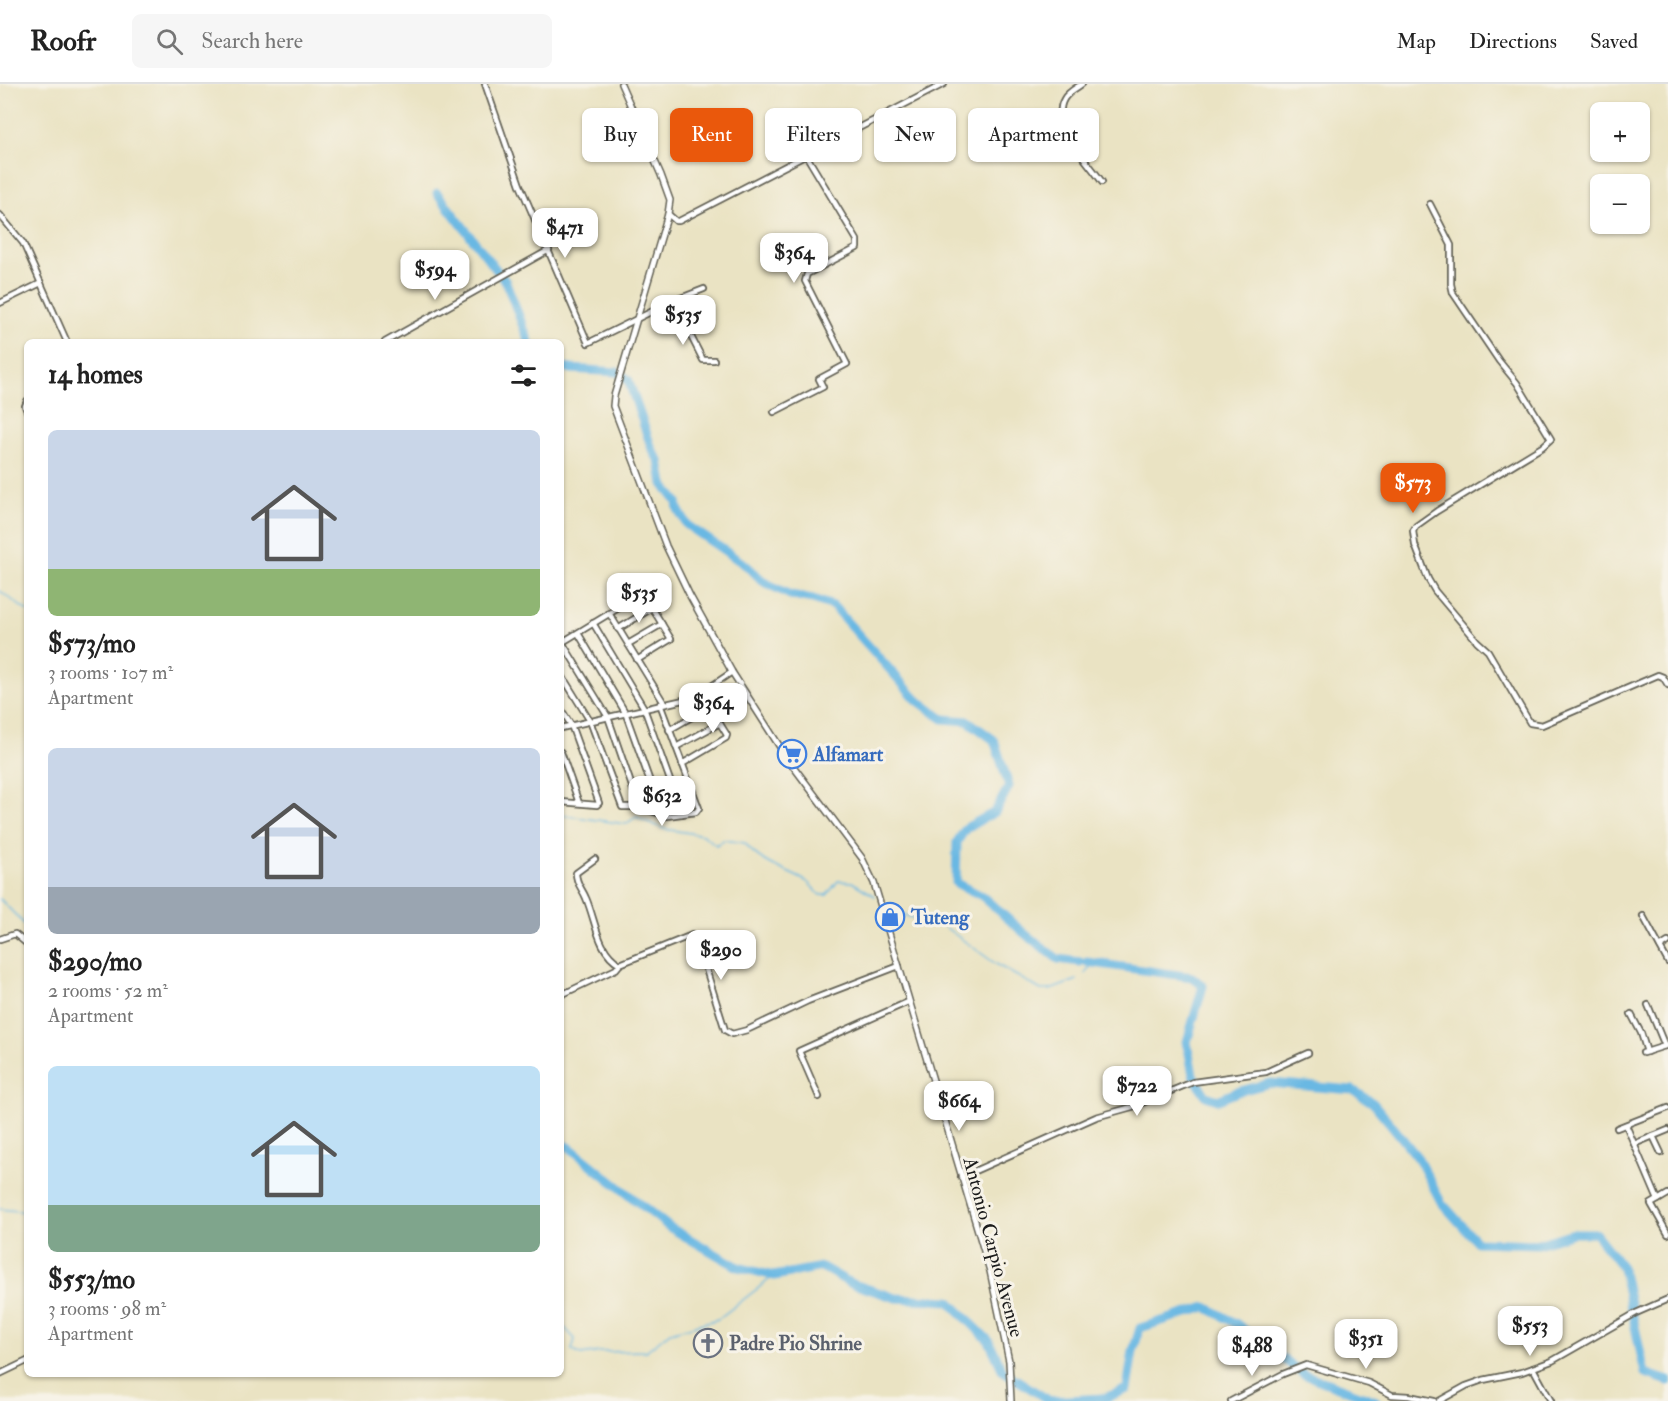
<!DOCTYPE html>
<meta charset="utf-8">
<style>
:root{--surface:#fff;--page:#f6f6f6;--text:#222;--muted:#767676;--line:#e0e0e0;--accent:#ea580c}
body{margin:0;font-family:"IM FELL Double Pica",serif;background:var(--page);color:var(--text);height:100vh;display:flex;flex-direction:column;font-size:22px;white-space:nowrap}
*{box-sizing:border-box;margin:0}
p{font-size:20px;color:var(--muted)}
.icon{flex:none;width:33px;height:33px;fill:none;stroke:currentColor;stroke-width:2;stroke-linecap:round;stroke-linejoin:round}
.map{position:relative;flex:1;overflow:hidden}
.details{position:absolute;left:24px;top:255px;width:540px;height:1038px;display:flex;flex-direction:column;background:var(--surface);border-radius:9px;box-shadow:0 2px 4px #0004}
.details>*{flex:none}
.guide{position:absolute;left:582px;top:24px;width:570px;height:54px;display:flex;gap:12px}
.controls{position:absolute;left:1590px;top:18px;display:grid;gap:12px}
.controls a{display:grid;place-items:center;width:60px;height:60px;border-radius:9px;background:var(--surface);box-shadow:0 2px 4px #0004;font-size:30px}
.price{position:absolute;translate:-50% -51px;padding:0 14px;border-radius:12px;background:#fff;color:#222;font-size:20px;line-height:39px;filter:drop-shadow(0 2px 3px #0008)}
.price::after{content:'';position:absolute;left:50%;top:36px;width:18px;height:14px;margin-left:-9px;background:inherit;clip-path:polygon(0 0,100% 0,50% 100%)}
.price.active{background:var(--accent);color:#fff}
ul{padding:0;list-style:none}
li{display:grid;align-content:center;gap:12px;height:318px;padding:0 24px}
li span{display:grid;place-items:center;height:186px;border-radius:9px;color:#555}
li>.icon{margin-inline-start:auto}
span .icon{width:108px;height:108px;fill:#fffc;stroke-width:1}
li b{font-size:26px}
h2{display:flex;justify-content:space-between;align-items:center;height:72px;padding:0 24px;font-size:26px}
.chip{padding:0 21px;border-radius:9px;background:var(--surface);box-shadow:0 2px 4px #0004;font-size:21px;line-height:54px}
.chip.active{background:var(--accent);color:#fff}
header{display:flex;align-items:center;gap:36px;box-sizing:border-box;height:84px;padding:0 30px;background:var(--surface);border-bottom:2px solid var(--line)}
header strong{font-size:28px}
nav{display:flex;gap:33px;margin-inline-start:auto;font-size:21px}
.search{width:420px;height:54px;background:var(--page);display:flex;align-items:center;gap:15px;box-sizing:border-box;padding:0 21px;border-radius:9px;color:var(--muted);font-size:22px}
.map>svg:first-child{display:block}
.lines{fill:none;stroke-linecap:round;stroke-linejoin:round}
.stream{stroke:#69b8e3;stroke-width:1.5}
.river{stroke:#69b8e3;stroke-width:9}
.minor-casing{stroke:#646256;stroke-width:8}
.tertiary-casing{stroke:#646256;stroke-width:8}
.minor{stroke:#fff;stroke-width:4.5}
.tertiary{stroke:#fff;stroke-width:5}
.labels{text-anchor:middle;stroke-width:6;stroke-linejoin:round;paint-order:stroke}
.shop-label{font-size:20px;font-weight:bold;fill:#366cbe;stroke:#f7f3e8;text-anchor:start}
.street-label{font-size:20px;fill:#1c1c1c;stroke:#f7f3e8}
.worship-label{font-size:20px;font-weight:bold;fill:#5b616d;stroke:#f7f3e8;text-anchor:start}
</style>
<header>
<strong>Roofr</strong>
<div class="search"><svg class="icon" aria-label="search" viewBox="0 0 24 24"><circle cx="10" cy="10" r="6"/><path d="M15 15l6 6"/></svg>Search here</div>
<nav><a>Map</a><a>Directions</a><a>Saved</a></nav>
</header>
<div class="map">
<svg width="1668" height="1317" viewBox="0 0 1668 1317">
<rect width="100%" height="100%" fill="#f7f3e8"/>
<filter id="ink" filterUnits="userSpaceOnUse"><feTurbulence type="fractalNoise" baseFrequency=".0167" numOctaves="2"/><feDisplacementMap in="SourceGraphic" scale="12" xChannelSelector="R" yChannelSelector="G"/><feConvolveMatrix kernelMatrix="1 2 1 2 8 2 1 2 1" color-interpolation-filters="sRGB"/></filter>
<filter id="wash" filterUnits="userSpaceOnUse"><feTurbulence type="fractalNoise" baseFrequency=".008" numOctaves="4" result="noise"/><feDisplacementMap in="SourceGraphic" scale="24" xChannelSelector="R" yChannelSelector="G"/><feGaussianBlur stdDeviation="1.35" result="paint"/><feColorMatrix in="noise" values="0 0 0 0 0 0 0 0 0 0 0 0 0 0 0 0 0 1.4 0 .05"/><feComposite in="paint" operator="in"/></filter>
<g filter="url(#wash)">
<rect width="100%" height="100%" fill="#eae3c3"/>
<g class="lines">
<g class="stream">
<path d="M 0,507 L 27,527"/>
<path d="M 561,731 L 626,740 L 636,733 L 664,745 L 703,751 L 716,761 L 724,756 L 745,759 C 760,780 784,785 806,797 C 811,801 816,807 820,811 L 827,811 L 838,797 L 852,798 L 875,812"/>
<path d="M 0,815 L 27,843"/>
<path d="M 881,817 L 894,827 L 926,839 L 942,841 L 996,880 L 1041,906 L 1050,906 L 1077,896"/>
<path d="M 1085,890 L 1094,878"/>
<path d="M 0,1125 L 27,1128"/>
<path d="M 561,1244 L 565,1244 L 575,1255 L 572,1266 L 581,1271 L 600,1268 L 646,1267 L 670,1248 L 718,1235 L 774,1192"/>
</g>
<g class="river">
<path d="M 437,109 L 506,198 L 529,258"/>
<path d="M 561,282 L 571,285 L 617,288 L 628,295 L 652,365 L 659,377 L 663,400 L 677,418 L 678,425 L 687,441 L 747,482 L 764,498 L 790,511 L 813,515 L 833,522 L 917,616 L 943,635 L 968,637 L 994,656 L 1009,702 L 995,728 L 966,744 L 957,758 L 956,799 L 982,812 L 1025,850 L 1058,875 L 1080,878"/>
<path d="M 1087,878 L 1192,893 L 1203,902 L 1187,958 L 1193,991 L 1206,1012 L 1218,1016 L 1237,1008 L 1270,999 L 1353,1006 L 1373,1019 L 1393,1043 L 1418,1074 L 1441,1118 L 1477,1158 L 1538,1160 L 1573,1149 L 1595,1149 L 1622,1183 L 1645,1289 L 1668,1297"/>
<path d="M 561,1059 L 569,1063 L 669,1143 L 738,1183 L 774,1192 L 822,1183 L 850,1199 L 896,1214 L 949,1217 L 989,1257 L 1003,1287 L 1050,1317 L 1105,1314 L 1127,1305 L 1133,1267 L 1140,1244 L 1206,1223 L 1237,1240 L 1303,1290 L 1376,1317"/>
</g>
</g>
</g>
<g filter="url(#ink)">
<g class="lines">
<g class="minor-casing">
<g id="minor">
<path d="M 485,0 L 520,101 L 588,259 L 673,217 L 704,205"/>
<path d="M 1082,0 C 1076,4 1068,8 1064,15 C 1049,40 1089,78 1102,98"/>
<path d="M 1430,120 L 1451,161 L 1451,200 L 1453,209 L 1499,277 L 1517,299 L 1551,355 L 1542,363 L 1437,427 L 1416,442 L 1413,447 L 1415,461 L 1428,495 L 1435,507 L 1477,557 L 1488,567 L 1530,639 L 1542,641 L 1658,591 L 1663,593 L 1668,601"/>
<path d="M 668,130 L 676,137 L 679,137 L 944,0"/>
<path d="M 0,131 L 23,159 L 67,258"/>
<path d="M 673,217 L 703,276 L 714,276"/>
<path d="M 0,219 L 41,199"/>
<path d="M 385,258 L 549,166"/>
<path d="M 27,317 L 25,322 L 27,327"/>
<path d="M 774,328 L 823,303 L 819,295 L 847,280 L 805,197 L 807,190 L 857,164 L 857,156 L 806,71"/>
<path d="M 609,529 L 664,619"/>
<path d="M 593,539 L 644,624 L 682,730"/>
<path d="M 618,545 L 652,524"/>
<path d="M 578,549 L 625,628 L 662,731"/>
<path d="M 562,558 L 608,633 L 639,723"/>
<path d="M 561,559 L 643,509 L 671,555 L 637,576"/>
<path d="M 628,560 L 662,540"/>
<path d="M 561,590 L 590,637 L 622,723 L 639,723 L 667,732 L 696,728 L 699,724 L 660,620"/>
<path d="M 561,625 L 571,641 L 599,719 L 597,721 L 561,718"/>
<path d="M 561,644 L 688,615 L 701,609 L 732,588"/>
<path d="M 669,646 L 709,623"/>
<path d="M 676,663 L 720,639"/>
<path d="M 561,668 L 579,719"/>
<path d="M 682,680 L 726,654 L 727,651 L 701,609"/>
<path d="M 595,775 L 576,789 C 576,800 582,804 586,814 C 596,837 597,867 620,880"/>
<path d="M 1643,832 L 1668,878"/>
<path d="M 0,855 L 15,850 L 27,860"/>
<path d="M 1660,863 L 1668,858"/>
<path d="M 561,911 L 616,885 L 620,880 L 692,851 L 697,856 L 725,946 L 732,950 L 747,946 L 808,917 L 899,882"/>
<path d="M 1648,921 L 1665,962"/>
<path d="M 1631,930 L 1641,949 L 1647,968"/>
<path d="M 1643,969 L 1668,961"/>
<path d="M 819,1013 L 799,967 L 908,918"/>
<path d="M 1626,1041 L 1658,1116"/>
<path d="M 1617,1044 L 1668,1024"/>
<path d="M 1653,1052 L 1661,1069"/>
<path d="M 1634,1060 L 1668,1046"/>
<path d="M 961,1093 L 1096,1033 L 1132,1023 L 1193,998 L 1266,988 L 1308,969"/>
<path d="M 1668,1110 L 1651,1120 L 1668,1150"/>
<path d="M 1533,1284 L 1551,1317"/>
<path d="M 0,1290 L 27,1277"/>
<path d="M 1231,1317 L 1283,1290 L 1306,1281 L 1369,1299 L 1392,1311 L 1409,1312 L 1434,1317"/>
<path d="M 1439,1317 L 1466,1302 L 1483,1296 L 1522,1288 L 1552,1277 L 1636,1229 L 1668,1215"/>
</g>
</g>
<g class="tertiary-casing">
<path id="tertiary" d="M 621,0 L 661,91 L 670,116 L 668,130 L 614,312 L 613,322 L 666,462 L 690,512 L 732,588 L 787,674 L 862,774 L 874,799 L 990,1187 L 1009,1277 L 1011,1317"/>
</g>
<use href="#minor" class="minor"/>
<use href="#tertiary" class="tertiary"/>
</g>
</g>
<defs>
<g id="supermarket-ring" transform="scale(1.5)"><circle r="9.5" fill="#f7f3e8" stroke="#3f7fe0" stroke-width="1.5"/><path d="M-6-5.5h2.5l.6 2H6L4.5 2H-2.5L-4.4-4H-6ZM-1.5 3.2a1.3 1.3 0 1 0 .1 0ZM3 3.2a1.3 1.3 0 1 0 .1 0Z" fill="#3f7fe0"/></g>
<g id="shop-ring" transform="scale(1.5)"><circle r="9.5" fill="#f7f3e8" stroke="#3f7fe0" stroke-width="1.5"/><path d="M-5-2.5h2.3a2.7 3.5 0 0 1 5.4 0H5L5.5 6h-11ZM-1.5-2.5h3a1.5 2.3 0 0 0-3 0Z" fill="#3f7fe0"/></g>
<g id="church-ring" transform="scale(1.5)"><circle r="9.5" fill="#f7f3e8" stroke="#6b7280" stroke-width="1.5"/><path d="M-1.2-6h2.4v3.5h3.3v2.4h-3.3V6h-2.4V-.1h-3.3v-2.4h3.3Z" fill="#6b7280"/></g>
</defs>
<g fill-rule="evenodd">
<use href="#supermarket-ring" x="792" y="670"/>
<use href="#shop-ring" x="890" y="833"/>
<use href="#church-ring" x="708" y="1259"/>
</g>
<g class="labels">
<g class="shop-label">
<text x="813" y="677">Alfamart</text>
<text x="911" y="840">Tuteng</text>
</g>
<g class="street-label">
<text transform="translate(994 1163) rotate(75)" y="7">Antonio Carpio Avenue</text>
</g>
<g class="worship-label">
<text x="729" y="1266">Padre Pio Shrine</text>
</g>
</g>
</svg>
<div class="controls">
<a>+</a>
<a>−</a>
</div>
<b class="price" style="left:565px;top:175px">$471</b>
<b class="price" style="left:794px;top:200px">$364</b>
<b class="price" style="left:435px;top:217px">$594</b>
<b class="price" style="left:683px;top:262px">$535</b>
<b class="price active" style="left:1413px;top:430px">$573</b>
<b class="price" style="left:639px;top:540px">$535</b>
<b class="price" style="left:713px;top:650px">$364</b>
<b class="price" style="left:662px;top:743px">$632</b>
<b class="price" style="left:721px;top:897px">$290</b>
<b class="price" style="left:1137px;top:1033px">$722</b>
<b class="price" style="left:959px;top:1048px">$664</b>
<b class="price" style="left:1530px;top:1273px">$553</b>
<b class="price" style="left:1366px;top:1286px">$351</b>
<b class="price" style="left:1252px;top:1293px">$488</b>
<div class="guide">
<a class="chip">Buy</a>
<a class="chip active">Rent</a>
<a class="chip">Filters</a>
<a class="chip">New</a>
<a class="chip">Apartment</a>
</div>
<section class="details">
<h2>14 homes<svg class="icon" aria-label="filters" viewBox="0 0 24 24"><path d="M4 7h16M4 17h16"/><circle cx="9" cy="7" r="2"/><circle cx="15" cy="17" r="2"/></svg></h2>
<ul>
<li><span style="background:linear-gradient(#c9d6e8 75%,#8fb573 0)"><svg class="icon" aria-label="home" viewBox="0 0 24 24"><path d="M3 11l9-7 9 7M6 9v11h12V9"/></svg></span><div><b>$573/mo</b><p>3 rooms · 107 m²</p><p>Apartment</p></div></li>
<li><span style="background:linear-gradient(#c9d6e8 75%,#9aa5b1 0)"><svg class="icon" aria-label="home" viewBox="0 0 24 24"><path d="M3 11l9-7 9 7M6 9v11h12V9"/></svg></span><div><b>$290/mo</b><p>2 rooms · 52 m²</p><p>Apartment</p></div></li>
<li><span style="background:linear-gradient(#bfe0f5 75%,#7fa58c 0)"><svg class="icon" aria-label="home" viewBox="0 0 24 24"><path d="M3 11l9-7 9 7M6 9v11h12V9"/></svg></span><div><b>$553/mo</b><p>3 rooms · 98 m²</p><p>Apartment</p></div></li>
</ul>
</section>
</div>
